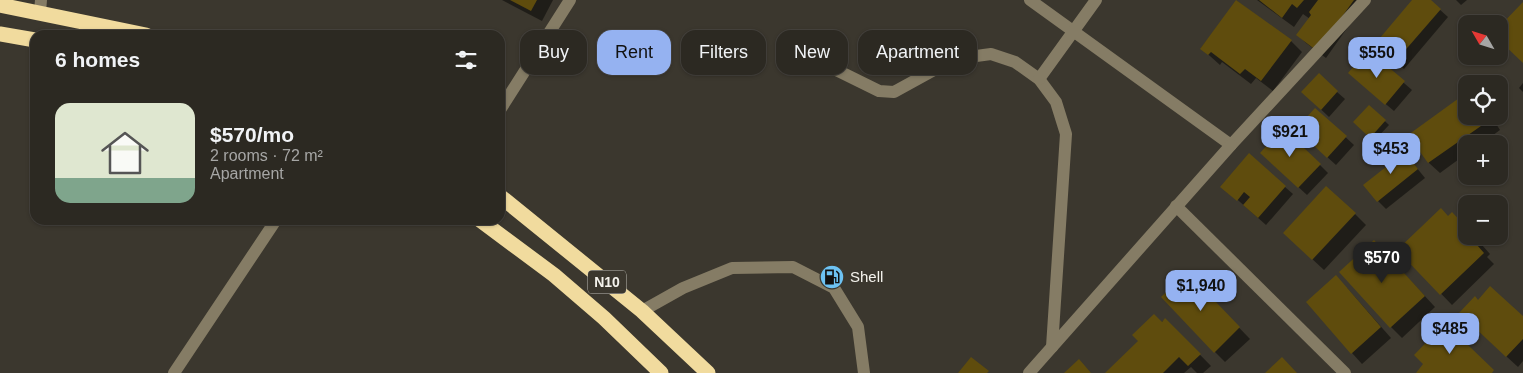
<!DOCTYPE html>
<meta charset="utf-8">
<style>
:root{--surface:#2c2922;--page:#34312a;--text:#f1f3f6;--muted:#a6a6a5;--line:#484540;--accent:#95b2f1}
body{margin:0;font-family:Arial,sans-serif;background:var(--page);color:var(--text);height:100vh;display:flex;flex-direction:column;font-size:19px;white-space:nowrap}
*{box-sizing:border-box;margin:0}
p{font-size:16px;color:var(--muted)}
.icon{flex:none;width:28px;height:28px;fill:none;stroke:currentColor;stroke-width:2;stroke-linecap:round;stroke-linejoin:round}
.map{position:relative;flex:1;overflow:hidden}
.panel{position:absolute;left:30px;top:30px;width:475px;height:195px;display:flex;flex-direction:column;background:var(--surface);border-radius:15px;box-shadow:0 1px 4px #0004,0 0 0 1px var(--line)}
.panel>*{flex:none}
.top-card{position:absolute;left:520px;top:30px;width:475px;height:45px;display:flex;gap:10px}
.needle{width:32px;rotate:309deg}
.controls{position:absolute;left:1458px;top:15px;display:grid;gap:10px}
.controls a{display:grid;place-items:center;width:50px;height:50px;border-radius:10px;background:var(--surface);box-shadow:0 1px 4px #0004,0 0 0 1px var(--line);font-size:25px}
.price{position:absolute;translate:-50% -42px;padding:0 11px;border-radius:10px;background:var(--accent);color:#111;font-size:16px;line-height:32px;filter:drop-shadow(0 1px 2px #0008)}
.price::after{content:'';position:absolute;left:50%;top:30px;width:15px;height:11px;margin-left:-8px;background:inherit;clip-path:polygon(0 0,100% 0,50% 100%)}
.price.current{background:#222;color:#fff}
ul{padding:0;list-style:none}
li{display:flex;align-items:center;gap:15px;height:125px;padding:0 25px}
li+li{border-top:1px solid var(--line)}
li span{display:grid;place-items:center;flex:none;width:140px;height:100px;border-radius:15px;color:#555}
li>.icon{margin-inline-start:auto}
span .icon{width:60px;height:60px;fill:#fffc;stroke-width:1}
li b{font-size:21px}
h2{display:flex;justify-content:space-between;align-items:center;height:60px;padding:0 25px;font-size:21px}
.tag{padding:0 18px;border-radius:15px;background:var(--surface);box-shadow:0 1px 4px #0004,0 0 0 1px var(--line);font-size:18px;line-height:45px}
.tag.current{background:var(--accent);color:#111}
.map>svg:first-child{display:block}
.shadow{fill:#0007}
.building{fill:#5f4c0d}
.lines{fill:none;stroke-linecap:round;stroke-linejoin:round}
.minor{stroke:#857c65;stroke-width:12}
.highway{stroke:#f1db9e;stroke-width:15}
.labels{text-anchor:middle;stroke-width:4;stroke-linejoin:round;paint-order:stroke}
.shield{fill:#3b372e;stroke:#bdbbb4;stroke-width:1}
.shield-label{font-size:14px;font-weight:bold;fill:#f5f3ed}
.poi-label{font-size:15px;fill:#f5f3ed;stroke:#3b372e;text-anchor:start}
</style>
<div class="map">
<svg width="1523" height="373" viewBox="0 0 1523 373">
<rect width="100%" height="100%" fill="#3b372e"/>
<g class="shadow">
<path d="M 502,0 L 553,0 L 542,21 Z"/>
<path d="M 1257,0 L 1367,0 L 1326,58 L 1306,43 L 1298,35 L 1310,19 L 1303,14 L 1294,27 Z"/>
<path d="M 1414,0 L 1429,0 L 1448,17 L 1404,69 L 1384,52 Z"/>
<path d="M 1456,0 L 1467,0 L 1461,5 Z"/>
<path d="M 1237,1 L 1291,41 L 1302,52 L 1273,91 L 1256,78 L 1251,84 L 1222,62 L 1220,65 L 1201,48 Z"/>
<path d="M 1374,57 L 1412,90 L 1394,111 L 1357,80 L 1366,66 Z"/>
<path d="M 1523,83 L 1523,92 L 1519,88 Z"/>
<path d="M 1337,92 L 1345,99 L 1329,117 L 1311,100 Z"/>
<path d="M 1466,95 L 1466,116 L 1491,116 L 1500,130 L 1481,144 L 1466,144 L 1466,154 L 1440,173 L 1429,163 L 1410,135 Z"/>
<path d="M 1369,106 L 1389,125 L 1374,141 L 1355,122 Z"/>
<path d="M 1315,109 L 1354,145 L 1336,165 L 1305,137 Z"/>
<path d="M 1408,157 L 1425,178 L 1386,209 L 1378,201 Z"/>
<path d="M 1270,161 L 1320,165 L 1328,173 L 1307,195 Z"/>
<path d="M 1222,186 L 1285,187 L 1293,194 L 1266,225 Z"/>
<path d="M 1355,214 L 1366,225 L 1324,270 L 1296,244 Z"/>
<path d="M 1452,214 L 1466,228 L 1466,236 L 1474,236 L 1490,254 L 1487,257 L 1494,264 L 1452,305 L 1399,250 Z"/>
<path d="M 1384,252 L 1435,307 L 1402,338 L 1391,327 Z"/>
<path d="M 1197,284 L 1250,339 L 1225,362 L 1215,352 Z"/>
<path d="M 1347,288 L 1391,338 L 1362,364 L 1352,353 Z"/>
<path d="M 1478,301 L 1523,318 L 1523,361 L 1518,367 L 1471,324 Z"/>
<path d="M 1165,319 L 1211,366 L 1203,373 L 1197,373 L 1191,367 L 1184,373 L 1108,373 Z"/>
</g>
<g class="building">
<path d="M 510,0 L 537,0 L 531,11 Z"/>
<path d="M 1236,0 L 1292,40 L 1261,81 L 1245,69 L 1240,74 L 1211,52 L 1208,55 L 1200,49 Z"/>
<path d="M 1259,0 L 1304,0 L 1297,8 L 1292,4 L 1282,18 Z"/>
<path d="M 1318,0 L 1354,0 L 1317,51 L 1296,35 L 1311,15 L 1309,12 Z"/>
<path d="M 1412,0 L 1431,0 L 1441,9 L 1395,62 L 1374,45 Z"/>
<path d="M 1523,2 L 1523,63 L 1499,40 L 1499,27 Z"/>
<path d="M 1374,55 L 1405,81 L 1385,105 L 1348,73 L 1360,59 L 1366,65 Z"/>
<path d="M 1319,73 L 1338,91 L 1321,110 L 1301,92 Z"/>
<path d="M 1466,93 L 1466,116 L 1489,116 L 1491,119 L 1428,163 L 1408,135 Z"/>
<path d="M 1369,105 L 1386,120 L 1370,138 L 1353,122 Z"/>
<path d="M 1315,108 L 1347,136 L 1327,158 L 1296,129 Z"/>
<path d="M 1283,128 L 1321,164 L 1298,188 L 1260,153 Z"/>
<path d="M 1401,147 L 1418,169 L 1377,202 L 1363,185 L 1391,163 L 1388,158 Z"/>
<path d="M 1249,153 L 1286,186 L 1258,218 L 1243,205 L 1250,197 L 1244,192 L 1237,201 L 1220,187 Z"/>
<path d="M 1326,186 L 1356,213 L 1312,260 L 1283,233 Z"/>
<path d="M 1441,208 L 1448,216 L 1452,212 L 1466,227 L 1466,236 L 1475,236 L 1480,242 L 1477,245 L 1484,253 L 1440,295 L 1397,250 Z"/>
<path d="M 1374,240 L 1425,296 L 1390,328 L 1339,272 Z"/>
<path d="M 1187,272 L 1240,327 L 1214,353 L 1161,297 Z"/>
<path d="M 1336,275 L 1381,327 L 1351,354 L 1306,302 Z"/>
<path d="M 1490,286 L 1523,316 L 1523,339 L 1506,357 L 1459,313 L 1475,296 L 1478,300 Z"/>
<path d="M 1154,314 L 1162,322 L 1165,318 L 1201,354 L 1188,366 L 1179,357 L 1163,373 L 1105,373 L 1138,341 L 1132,335 Z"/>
<path d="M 1445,323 L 1494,370 L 1492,373 L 1416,373 L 1423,364 L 1414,355 Z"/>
<path d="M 971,357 L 989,371 L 987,373 L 958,373 Z"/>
<path d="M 1282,357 L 1297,373 L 1265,373 Z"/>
<path d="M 1079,359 L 1091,373 L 1064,373 Z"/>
</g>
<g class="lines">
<g class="minor">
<path d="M 1030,0 L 1231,145 L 1365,0"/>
<path d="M 40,12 L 41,0"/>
<path d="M 810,57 L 879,91 L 894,92 L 954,59 L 991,54 L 1015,62 L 1039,79 L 1056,102 L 1066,134 L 1052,347"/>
<path d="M 1039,79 L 1096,0"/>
<path d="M 500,110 L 570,0"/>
<path d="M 1176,206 L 1345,373"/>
<path d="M 642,311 L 683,288 L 732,268 L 793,267 L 834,288 L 858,327 L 864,373"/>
<path d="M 174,373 L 276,220"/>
<path d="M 1029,373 L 1231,145"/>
</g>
<g class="highway">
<path d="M 0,5 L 146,35"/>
<path d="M 0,34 L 35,40"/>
<path d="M 500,196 L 642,311 L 708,373"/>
<path d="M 480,220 L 554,275 L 604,318 L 661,373"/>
</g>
</g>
<defs>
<g id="fuel-disc" transform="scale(1.25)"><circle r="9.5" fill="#6dc2f3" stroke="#3b372e"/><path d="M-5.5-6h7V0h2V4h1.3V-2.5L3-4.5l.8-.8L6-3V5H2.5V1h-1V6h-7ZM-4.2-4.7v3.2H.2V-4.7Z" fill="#111"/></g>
</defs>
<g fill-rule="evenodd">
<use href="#fuel-disc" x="832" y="277"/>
</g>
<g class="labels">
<rect class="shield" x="588" y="270.5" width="38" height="23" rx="4"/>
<g class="shield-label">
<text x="607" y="287">N10</text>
</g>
<g class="poi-label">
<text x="850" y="282">Shell</text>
</g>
</g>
</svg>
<div class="controls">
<a><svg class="needle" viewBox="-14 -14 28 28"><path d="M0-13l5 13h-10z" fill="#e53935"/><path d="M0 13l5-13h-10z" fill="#a6a6a5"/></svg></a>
<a><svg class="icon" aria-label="locate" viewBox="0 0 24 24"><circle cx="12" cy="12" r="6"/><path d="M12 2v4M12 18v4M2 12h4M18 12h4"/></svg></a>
<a>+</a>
<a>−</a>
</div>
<b class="price" style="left:1377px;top:79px">$550</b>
<b class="price" style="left:1290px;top:158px">$921</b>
<b class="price" style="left:1391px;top:175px">$453</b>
<b class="price current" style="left:1382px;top:284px">$570</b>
<b class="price" style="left:1201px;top:312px">$1,940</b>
<b class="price" style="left:1450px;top:355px">$485</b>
<div class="top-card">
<a class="tag">Buy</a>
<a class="tag current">Rent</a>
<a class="tag">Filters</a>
<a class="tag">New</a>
<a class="tag">Apartment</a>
</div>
<section class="panel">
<h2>6 homes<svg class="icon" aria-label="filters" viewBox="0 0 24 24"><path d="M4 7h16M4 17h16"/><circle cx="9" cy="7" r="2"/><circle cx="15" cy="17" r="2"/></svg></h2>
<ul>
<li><span style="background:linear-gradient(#dfe7d0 75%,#7fa58c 0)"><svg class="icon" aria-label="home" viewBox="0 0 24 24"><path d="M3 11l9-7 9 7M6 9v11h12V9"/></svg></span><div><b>$570/mo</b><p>2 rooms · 72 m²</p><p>Apartment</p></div></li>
</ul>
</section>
</div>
